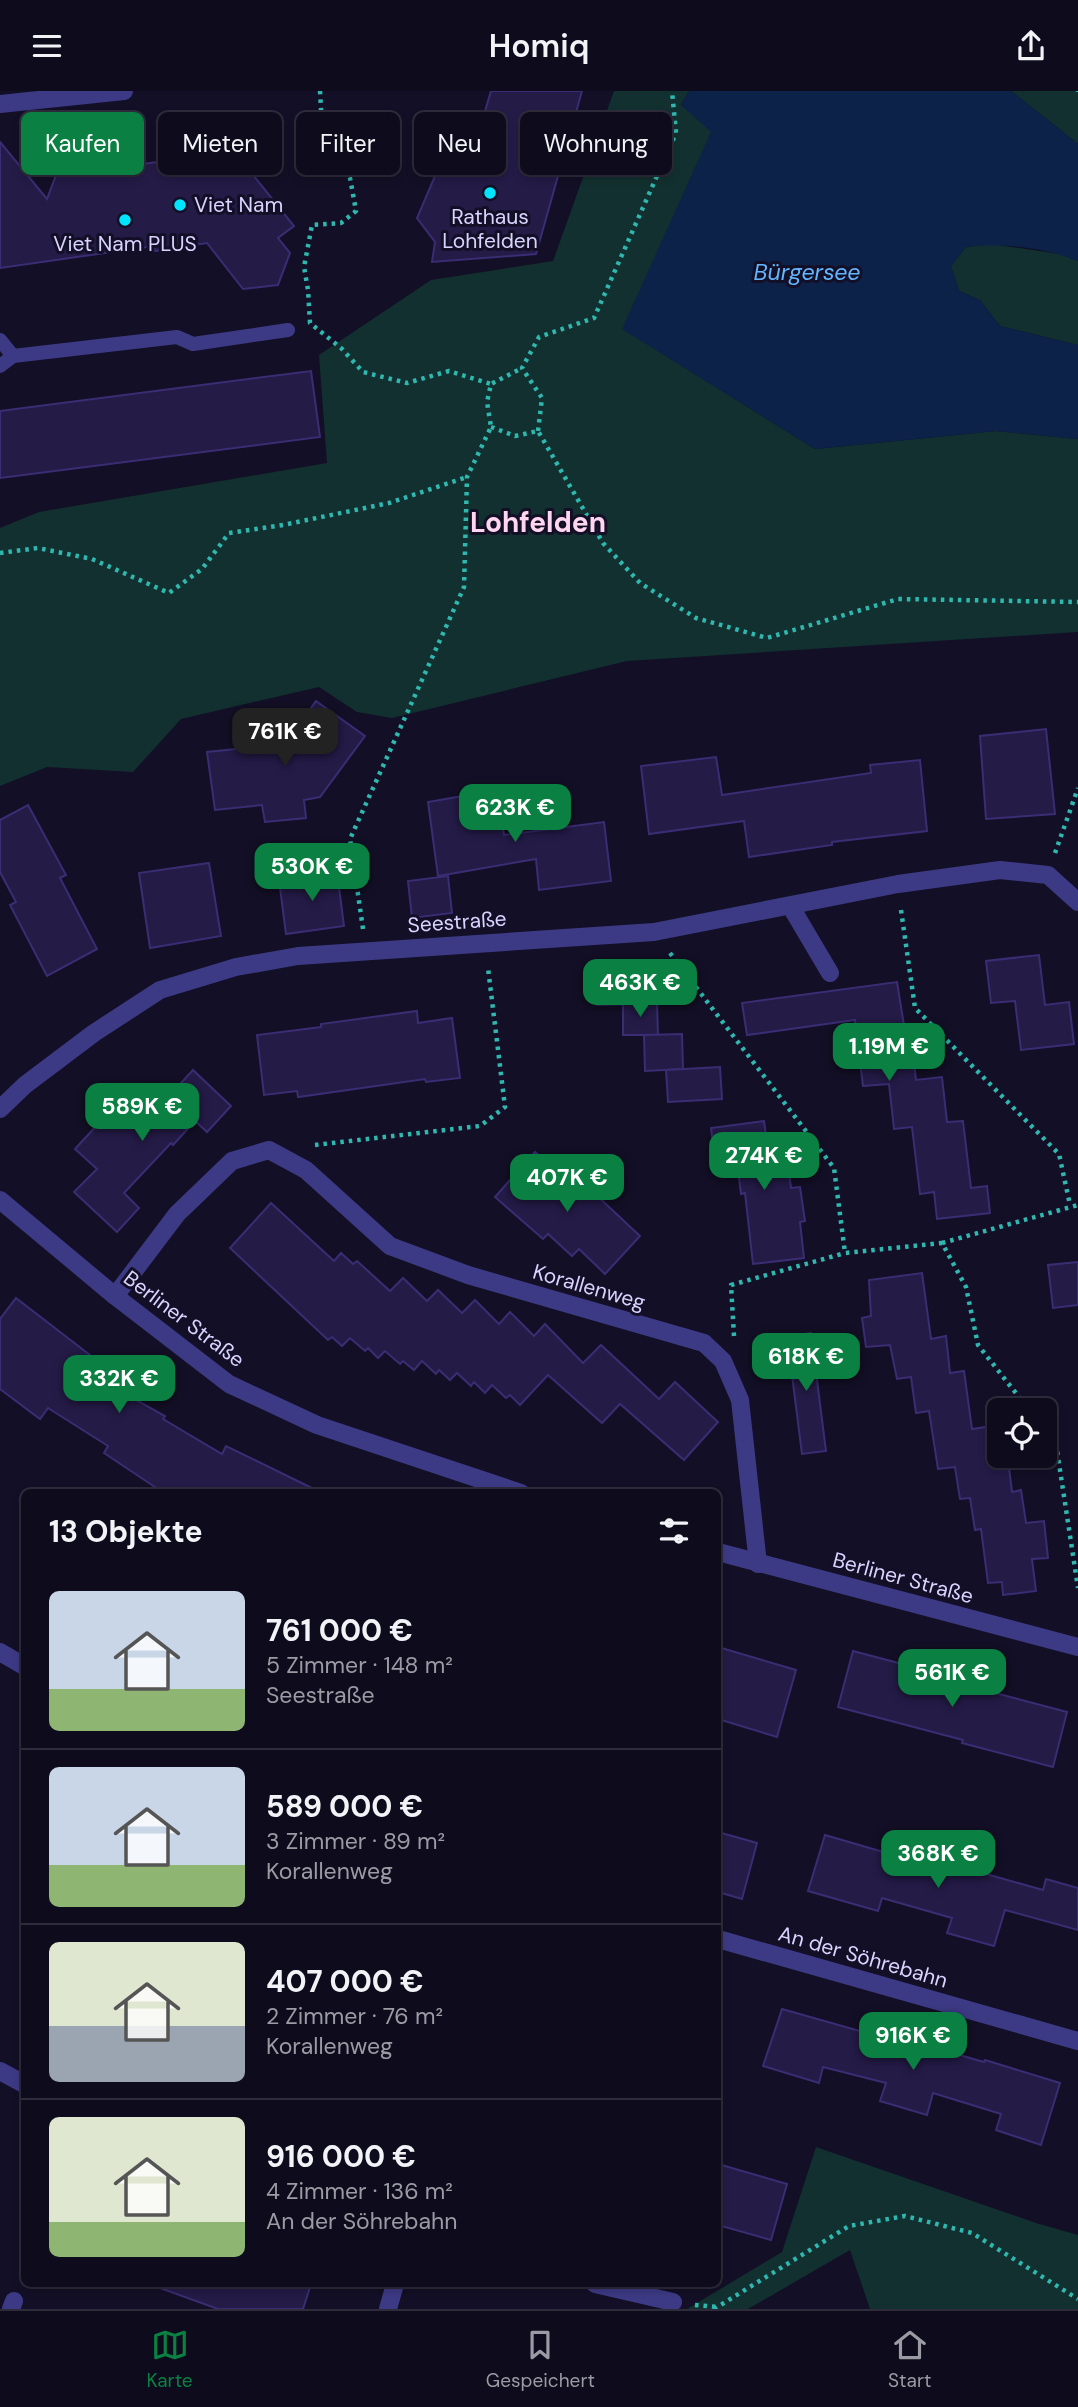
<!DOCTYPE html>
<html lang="de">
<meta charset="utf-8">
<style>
:root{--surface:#0e0b1c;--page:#1c1929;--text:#f1f3f6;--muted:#9b9ba3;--line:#2e2b3b;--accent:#0b8043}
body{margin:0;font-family:"DM Sans",sans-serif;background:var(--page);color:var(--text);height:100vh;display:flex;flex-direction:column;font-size:26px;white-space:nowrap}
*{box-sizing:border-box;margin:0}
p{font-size:23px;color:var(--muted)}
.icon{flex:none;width:38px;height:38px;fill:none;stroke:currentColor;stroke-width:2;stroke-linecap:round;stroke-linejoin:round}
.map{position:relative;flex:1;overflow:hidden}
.panel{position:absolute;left:21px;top:1398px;width:700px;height:798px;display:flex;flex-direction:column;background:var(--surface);border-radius:10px;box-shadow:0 4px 10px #0003,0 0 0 2px var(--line)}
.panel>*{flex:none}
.top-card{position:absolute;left:21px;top:21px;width:700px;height:63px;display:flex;gap:14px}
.controls{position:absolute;left:987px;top:1307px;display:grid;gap:14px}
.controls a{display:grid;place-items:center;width:70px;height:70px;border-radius:10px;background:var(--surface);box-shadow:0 4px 10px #0003,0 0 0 2px var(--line);font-size:35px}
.price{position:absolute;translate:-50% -60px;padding:0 16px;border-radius:14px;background:var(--accent);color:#fff;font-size:23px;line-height:46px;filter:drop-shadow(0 2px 4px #0008)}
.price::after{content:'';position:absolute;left:50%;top:42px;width:21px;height:16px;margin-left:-10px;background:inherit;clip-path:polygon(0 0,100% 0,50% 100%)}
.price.active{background:#222;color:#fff}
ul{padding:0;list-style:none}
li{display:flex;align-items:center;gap:21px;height:175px;padding:0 28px}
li+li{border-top:2px solid var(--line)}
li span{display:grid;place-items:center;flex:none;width:196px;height:140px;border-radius:10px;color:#555}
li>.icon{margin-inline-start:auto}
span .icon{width:84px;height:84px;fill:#fffc;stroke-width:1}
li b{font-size:30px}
h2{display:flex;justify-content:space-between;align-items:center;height:84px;padding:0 28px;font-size:30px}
.tag{padding:0 24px;border-radius:10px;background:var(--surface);box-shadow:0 4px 10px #0003,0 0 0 2px var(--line);font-size:24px;line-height:63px}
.tag.active{background:var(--accent);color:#fff}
header{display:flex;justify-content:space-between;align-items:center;height:91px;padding:0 28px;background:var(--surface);font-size:32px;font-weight:600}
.dock{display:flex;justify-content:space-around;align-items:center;height:98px;border-top:2px solid var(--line);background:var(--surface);font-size:19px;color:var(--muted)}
.dock a{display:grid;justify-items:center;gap:4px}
.dock .active{color:var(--accent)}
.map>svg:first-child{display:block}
.green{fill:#12302f}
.water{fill:#0c2248}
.building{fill:#241b47;stroke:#3b2d73;stroke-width:2}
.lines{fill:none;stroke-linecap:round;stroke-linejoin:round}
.path{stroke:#2fb8b0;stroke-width:4.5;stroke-dasharray:3.5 5;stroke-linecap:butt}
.service{stroke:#3d3a85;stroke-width:14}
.minor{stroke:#3d3a85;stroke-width:18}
.poi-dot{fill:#00e5ff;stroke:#130f26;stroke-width:2.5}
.labels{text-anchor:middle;stroke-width:6;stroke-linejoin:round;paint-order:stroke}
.poi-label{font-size:21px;fill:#d9d4ff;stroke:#130f26}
.street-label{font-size:21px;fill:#d9d4ff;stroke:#130f26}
.water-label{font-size:23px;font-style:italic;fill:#62b6ff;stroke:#130f26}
.district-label{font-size:28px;font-weight:bold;fill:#ffd6f0;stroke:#130f26}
</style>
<header><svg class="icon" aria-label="menu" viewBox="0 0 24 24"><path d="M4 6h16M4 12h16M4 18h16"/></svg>Homiq<svg class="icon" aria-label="share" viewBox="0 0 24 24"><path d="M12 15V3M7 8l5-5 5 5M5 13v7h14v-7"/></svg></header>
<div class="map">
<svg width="1078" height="2218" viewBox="0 0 1078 2218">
<rect width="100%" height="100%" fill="#130f26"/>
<g class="green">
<path d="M 614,0 L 689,0 L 681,14 L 712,40 L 623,238 L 815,358 L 996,340 L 1078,348 L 1078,541 L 627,570 L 392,627 L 357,621 L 319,596 L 181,628 L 133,681 L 47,676 L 0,695 L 0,437 L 39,421 L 327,372 L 319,264 L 431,189 L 553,170 Z"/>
<path d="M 1011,0 L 1078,0 L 1078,53 Z"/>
<path d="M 991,153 L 1060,163 L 1078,170 L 1078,254 L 1000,235 L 980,209 L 959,200 L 951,175 L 966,156 Z"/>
<path d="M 816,2056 L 1036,2132 L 1078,2144 L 1078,2218 L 870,2218 L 850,2159 L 748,2218 L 687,2218 L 782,2161 Z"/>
</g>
<path class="water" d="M 689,0 L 1011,0 L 1078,53 L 1078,170 C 1044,156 1002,152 966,156 L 951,175 L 959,200 L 980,209 L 1000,235 L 1078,254 L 1078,348 L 996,340 L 815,358 L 622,238 L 711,41 L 681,14 Z"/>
<g class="building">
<path d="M 491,0 L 582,0 L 536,163 L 432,171 L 435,151 L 417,127 L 438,78 L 471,67 Z"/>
<path d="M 0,51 L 47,108 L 58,79 L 142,67 L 143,73 L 194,66 L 202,75 L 241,69 L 294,135 L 278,147 L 290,162 L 278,194 L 243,198 L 207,152 L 155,160 L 154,155 L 0,177 Z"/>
<path d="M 311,280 L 320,346 L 0,387 L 0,320 Z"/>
<path d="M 316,610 L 365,645 L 320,706 L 304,709 L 306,727 L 265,731 L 262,714 L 215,719 L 207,661 L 286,653 Z"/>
<path d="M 1046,638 L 1055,723 L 986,728 L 980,645 Z"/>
<path d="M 716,666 L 722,704 L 871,682 L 870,674 L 920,669 L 927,740 L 832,751 L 832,754 L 749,766 L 744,730 L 649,743 L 641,675 Z"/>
<path d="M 497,699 L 504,744 L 604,731 L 611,790 L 539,799 L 536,768 L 438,785 L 428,711 Z"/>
<path d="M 28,714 L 66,784 L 60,787 L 97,858 L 47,885 L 10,814 L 16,811 L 0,781 L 0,729 Z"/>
<path d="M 209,772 L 221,845 L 150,857 L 139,782 Z"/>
<path d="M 337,781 L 344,835 L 286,843 L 279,789 Z"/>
<path d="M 448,785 L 452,822 L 412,827 L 408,790 Z"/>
<path d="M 1039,864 L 1045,914 L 1069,911 L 1074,953 L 1021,959 L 1015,910 L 991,912 L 986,870 Z"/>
<path d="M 634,880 L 635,913 L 597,914 L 597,881 Z"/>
<path d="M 897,891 L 906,947 L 911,946 L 916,989 L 942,986 L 947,1031 L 963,1030 L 971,1097 L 987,1095 L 990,1122 L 937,1128 L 934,1101 L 920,1103 L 912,1036 L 894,1038 L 889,993 L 863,995 L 855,929 L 747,944 L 742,912 Z"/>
<path d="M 657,912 L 658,944 L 623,944 L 623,913 Z"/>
<path d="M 417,920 L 418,932 L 452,927 L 460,987 L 426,991 L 425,988 L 298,1006 L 297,1000 L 264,1004 L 257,944 L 321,936 L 321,933 Z"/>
<path d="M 682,943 L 683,978 L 645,980 L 644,944 Z"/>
<path d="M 720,976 L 722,1008 L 668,1011 L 666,979 Z"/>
<path d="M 193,979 L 231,1015 L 207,1041 L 195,1030 L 173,1054 L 171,1052 L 124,1102 L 139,1117 L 117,1141 L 74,1101 L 97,1078 L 75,1058 L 99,1032 L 105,1037 L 128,1012 L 134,1017 L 156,993 L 169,1005 Z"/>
<path d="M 764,1030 L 769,1066 L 787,1064 L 791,1097 L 800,1096 L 805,1130 L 800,1131 L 804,1167 L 753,1173 L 745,1102 L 741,1103 L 737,1071 L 716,1073 L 711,1037 Z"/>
<path d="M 535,1061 L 588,1105 L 592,1100 L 640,1145 L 605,1183 L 579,1158 L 572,1165 L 548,1143 L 543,1148 L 495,1106 Z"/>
<path d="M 271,1112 L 334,1170 L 341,1162 L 353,1173 L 357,1170 L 390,1200 L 403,1187 L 427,1210 L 438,1199 L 462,1222 L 475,1209 L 499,1233 L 510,1221 L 534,1245 L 545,1233 L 583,1272 L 601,1254 L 659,1308 L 675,1291 L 718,1331 L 684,1369 L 620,1313 L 602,1332 L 548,1284 L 520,1314 L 510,1304 L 506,1307 L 492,1294 L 485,1302 L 474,1291 L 471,1295 L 457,1282 L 450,1289 L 439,1279 L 436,1283 L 422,1270 L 414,1279 L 403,1270 L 400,1273 L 385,1260 L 378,1267 L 368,1257 L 365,1260 L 350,1247 L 342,1255 L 332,1246 L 328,1249 L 230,1157 Z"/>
<path d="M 1078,1171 L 1078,1214 L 1053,1217 L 1048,1174 Z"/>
<path d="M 922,1182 L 931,1248 L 946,1245 L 950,1282 L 964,1280 L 972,1338 L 986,1336 L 991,1371 L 1008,1368 L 1012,1401 L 1021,1399 L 1026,1432 L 1044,1430 L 1048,1467 L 1032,1468 L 1036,1500 L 1003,1504 L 1002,1491 L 988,1492 L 981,1438 L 975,1439 L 970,1407 L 960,1408 L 955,1376 L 938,1378 L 929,1320 L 916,1322 L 911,1286 L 897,1288 L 890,1254 L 866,1256 L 862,1227 L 871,1225 L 869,1189 Z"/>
<path d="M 16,1207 L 90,1264 L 86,1268 L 141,1301 L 136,1309 L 165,1325 L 163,1328 L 222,1363 L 226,1355 L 322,1402 L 164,1402 L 104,1362 L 108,1355 L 48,1317 L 40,1328 L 0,1298 L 0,1228 Z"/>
<path d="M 811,1242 L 826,1360 L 802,1363 L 787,1245 Z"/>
<path d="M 718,1556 L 796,1579 L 777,1646 L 718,1628 Z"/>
<path d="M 853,1560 L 944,1584 L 943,1588 L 1067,1621 L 1053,1676 L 962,1652 L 963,1649 L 838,1616 Z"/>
<path d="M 718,1741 L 757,1752 L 742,1808 L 718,1801 Z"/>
<path d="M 825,1744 L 928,1774 L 930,1767 L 1043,1799 L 1046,1788 L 1078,1797 L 1078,1839 L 1005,1819 L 994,1855 L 947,1842 L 952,1827 L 882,1807 L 878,1820 L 808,1800 Z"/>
<path d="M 782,1918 L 874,1944 L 876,1940 L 984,1971 L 985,1969 L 1060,1992 L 1041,2054 L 996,2039 L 1001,2023 L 933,2002 L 927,2024 L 880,2010 L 886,1992 L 823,1976 L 819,1992 L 763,1975 Z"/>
<path d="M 718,2073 L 787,2093 L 771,2149 L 718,2134 Z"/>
<path d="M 158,2193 L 311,2193 L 303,2218 L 218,2218 L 157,2196 Z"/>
</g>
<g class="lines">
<g class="path">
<path d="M 320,0 L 322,37 L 350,87 L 356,120 L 341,132 L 312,134 L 304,176 L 308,199 L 310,232 L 341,257 L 363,281 L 407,292 L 449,280 L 491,293"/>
<path d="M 1078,0 L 1078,1"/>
<path d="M 491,336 L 515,345 L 538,340 L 603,452 L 640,492 L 696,527 L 767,547 L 898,508 L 1078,511"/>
<path d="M 538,340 L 542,307 L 522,277 L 539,246 L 594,227 L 676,42 L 672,0"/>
<path d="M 0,462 L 38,457 L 92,468 L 169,502 L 202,478 L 229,442 L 283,434 L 389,412 L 467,386"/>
<path d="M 1055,762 L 1078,697"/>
<path d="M 901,819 L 915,917 L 1059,1063 L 1070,1114"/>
<path d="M 363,838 L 350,748 L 464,496 L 467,386 L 491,336 L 487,311 L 491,293 L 522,277"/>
<path d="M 670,862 L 834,1077 L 845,1162 L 942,1152 L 966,1196 L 978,1254 L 1030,1320"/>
<path d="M 315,1054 L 480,1035 L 505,1016 L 488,877"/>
<path d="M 942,1152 L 1078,1114"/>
<path d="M 734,1245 L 731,1194 L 845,1162"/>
<path d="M 1045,1339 L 1056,1353 L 1078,1497"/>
<path d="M 695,2214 L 717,2216"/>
<path d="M 714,2218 L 849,2135 L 905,2125 L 972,2142 L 1078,2208"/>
</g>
<g class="service">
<path d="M 0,249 L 13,265 L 177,246 L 193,253 L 288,239"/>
<path d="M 0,275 L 13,265"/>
</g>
<g class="minor">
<path d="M 0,13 L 124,0"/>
<path d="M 791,816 L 830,882"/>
<path d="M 0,1018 L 25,994 L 94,942 L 160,899 L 236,876 L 298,865 L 654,841 L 898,793 L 1000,779 L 1048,784 L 1078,811"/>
<path d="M 0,1109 L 115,1205 L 229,1293 L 317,1334 L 521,1402"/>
<path d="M 115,1205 L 177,1123 L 232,1070 L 269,1059 L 306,1079 L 390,1155 L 468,1184 L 704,1252 L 723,1270 L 740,1309 L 758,1473"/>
<path d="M 718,1461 L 1078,1556"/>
<path d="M 0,1561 L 24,1575"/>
<path d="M 718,1848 L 1078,1950"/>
<path d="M 0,1980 L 24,1993"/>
<path d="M 595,2193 L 673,2211"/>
<path d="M 11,2218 L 14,2210"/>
<path d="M 388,2218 L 395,2193"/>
</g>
</g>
<g class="poi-dot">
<circle cx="490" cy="102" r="7"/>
<circle cx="180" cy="114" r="7"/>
<circle cx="125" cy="129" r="7"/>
</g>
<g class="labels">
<g class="poi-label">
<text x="194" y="121" text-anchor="start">Viet Nam</text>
<text x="490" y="133">Rathaus<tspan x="490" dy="24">Lohfelden</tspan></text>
<text x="125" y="160">Viet Nam PLUS</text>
</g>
<g class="street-label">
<text transform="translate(457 831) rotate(-4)" y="7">Seestraße</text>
<text transform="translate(589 1196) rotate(16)" y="7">Korallenweg</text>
<text transform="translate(184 1228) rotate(37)" y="7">Berliner Straße</text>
<text transform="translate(903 1487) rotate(15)" y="7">Berliner Straße</text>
<text transform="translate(863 1866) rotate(16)" y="7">An der Söhrebahn</text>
</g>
<g class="water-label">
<text x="807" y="189">Bürgersee</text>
</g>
<g class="district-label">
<text x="538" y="441">Lohfelden</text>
</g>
</g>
</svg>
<div class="controls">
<a><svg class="icon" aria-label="locate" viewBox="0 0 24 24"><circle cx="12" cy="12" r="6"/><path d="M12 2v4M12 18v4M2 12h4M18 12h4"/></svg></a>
</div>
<b class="price active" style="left:285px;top:677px">761K €</b>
<b class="price" style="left:515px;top:753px">623K €</b>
<b class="price" style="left:312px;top:812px">530K €</b>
<b class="price" style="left:640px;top:928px">463K €</b>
<b class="price" style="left:889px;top:992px">1.19M €</b>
<b class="price" style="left:142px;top:1052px">589K €</b>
<b class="price" style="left:764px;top:1101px">274K €</b>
<b class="price" style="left:567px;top:1123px">407K €</b>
<b class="price" style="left:806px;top:1302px">618K €</b>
<b class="price" style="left:119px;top:1324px">332K €</b>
<b class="price" style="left:952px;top:1618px">561K €</b>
<b class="price" style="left:938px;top:1799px">368K €</b>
<b class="price" style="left:913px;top:1981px">916K €</b>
<div class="top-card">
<a class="tag active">Kaufen</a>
<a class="tag">Mieten</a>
<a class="tag">Filter</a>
<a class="tag">Neu</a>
<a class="tag">Wohnung</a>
</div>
<section class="panel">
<h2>13 Objekte<svg class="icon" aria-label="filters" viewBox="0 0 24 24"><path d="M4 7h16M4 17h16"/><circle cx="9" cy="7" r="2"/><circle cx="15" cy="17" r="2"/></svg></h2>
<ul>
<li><span style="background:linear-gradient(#c9d6e8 70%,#8fb573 0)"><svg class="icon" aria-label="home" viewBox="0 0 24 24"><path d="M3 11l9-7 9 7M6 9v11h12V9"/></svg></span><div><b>761 000 €</b><p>5 Zimmer · 148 m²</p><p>Seestraße</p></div></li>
<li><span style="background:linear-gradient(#c9d6e8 70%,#8fb573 0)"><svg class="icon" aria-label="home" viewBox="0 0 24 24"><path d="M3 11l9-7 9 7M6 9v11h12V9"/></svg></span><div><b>589 000 €</b><p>3 Zimmer · 89 m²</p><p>Korallenweg</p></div></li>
<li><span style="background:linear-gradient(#dfe7d0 60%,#9aa5b1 0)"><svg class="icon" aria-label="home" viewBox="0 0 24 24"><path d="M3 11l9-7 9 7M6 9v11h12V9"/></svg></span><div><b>407 000 €</b><p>2 Zimmer · 76 m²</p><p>Korallenweg</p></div></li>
<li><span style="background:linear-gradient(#dfe7d0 75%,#8fb573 0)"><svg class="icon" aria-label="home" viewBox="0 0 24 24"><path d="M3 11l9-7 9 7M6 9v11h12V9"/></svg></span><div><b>916 000 €</b><p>4 Zimmer · 136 m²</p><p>An der Söhrebahn</p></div></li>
</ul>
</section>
</div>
<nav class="dock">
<a class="active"><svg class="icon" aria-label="map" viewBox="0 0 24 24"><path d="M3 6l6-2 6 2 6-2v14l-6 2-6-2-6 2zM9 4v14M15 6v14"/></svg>Karte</a>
<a><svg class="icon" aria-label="saved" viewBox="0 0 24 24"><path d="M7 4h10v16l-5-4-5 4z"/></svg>Gespeichert</a>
<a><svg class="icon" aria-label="home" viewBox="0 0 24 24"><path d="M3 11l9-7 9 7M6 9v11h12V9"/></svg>Start</a>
</nav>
